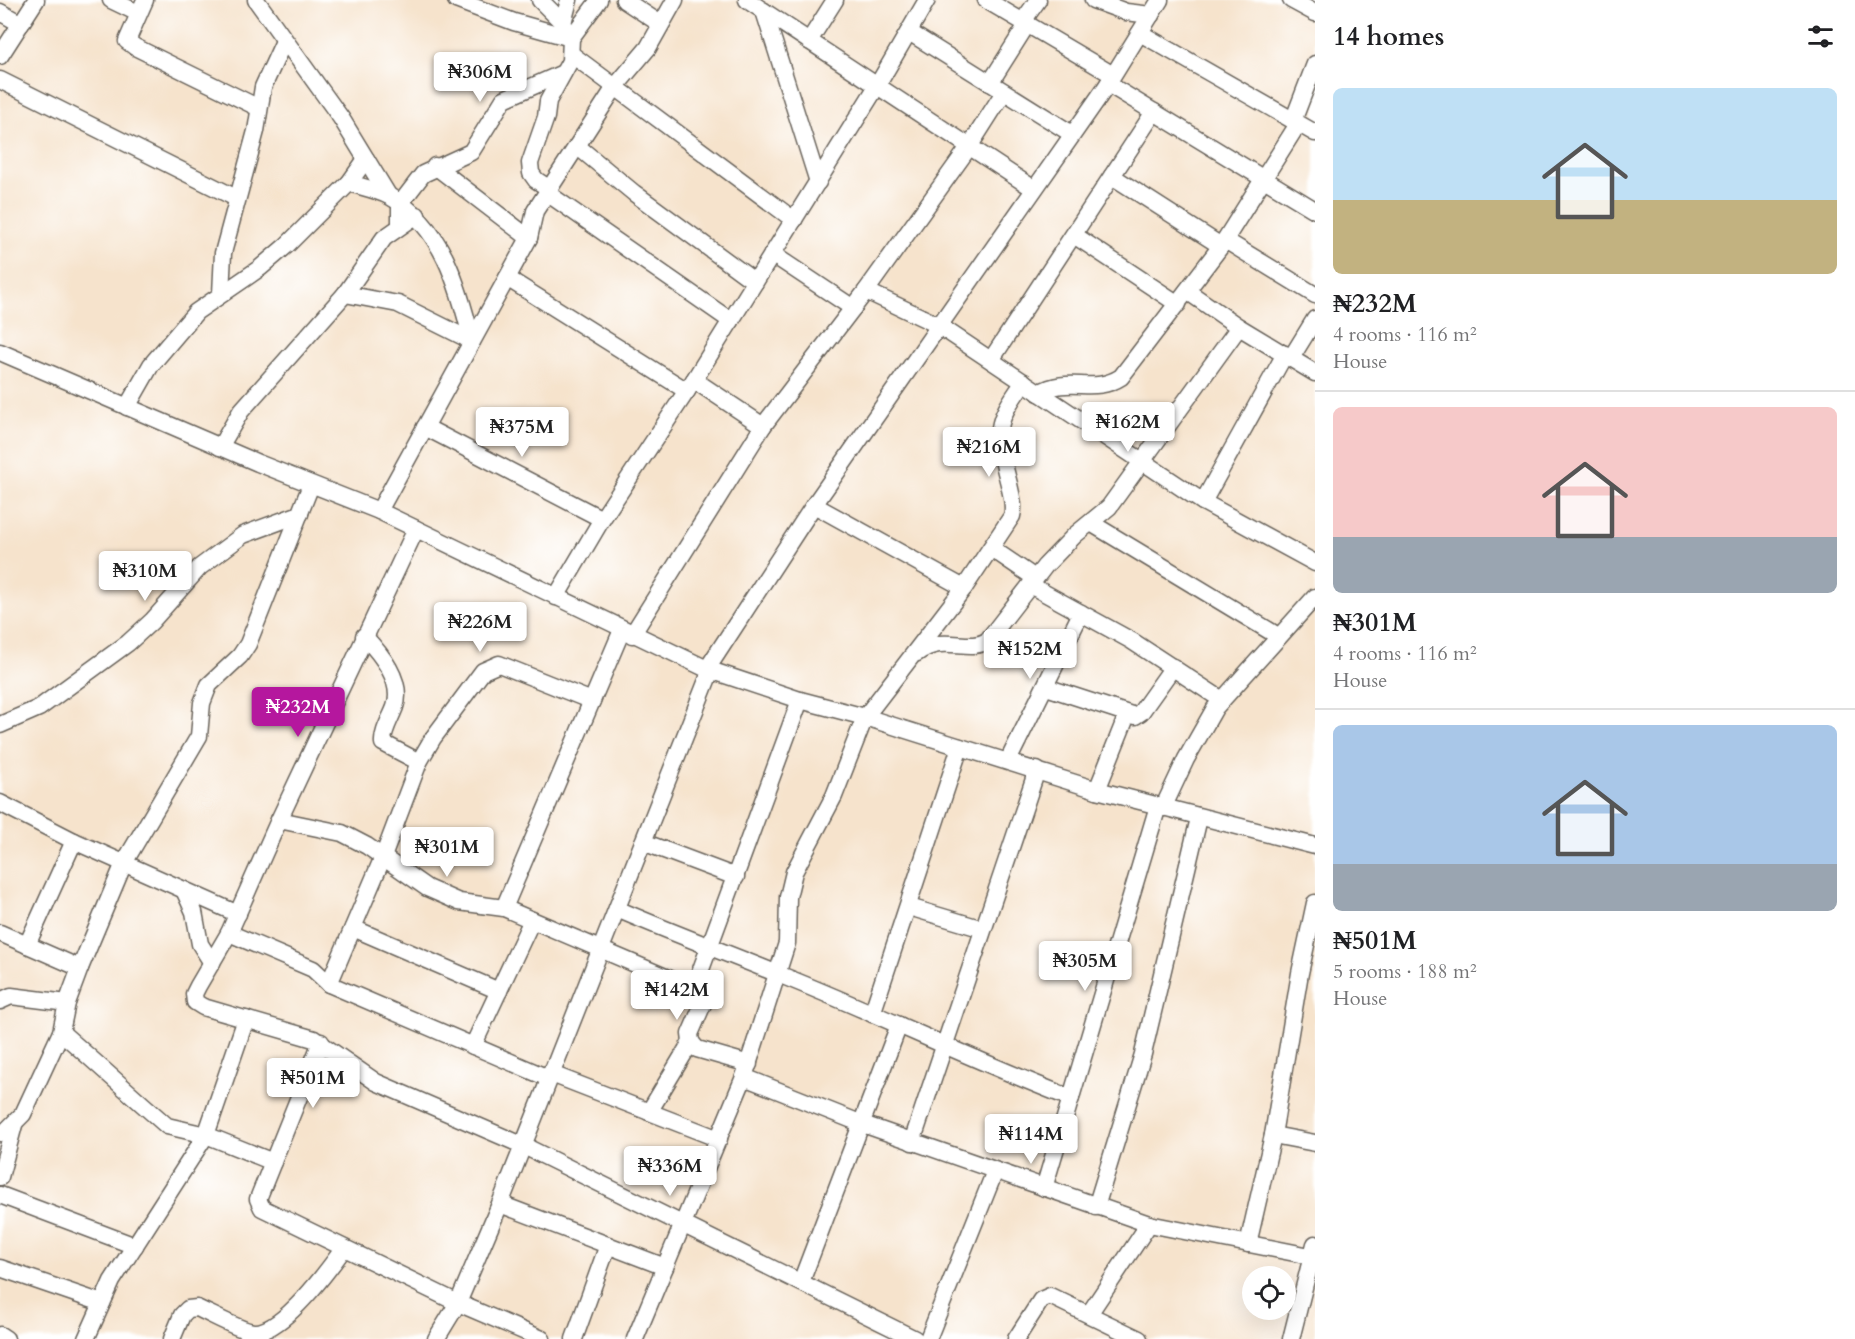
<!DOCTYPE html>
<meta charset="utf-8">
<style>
:root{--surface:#fff;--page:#f6f6f6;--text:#202124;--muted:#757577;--line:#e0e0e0;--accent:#b5179e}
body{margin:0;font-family:Cardo,serif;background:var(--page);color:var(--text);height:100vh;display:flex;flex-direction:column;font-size:22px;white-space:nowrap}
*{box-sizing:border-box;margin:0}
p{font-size:20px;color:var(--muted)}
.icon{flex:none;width:33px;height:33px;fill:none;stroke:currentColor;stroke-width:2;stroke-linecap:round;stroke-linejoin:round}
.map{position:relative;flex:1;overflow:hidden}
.details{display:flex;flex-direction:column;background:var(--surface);width:540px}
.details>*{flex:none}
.fabs{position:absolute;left:1242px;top:1266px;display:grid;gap:12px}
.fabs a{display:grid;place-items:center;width:54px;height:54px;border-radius:50%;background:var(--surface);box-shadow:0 6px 24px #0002;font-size:30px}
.price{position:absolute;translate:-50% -51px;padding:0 14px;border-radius:6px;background:#fff;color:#222;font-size:20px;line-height:39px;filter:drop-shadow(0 2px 3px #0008)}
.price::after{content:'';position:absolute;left:50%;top:36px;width:18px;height:14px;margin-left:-9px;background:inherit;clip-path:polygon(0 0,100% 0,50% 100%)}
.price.on{background:var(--accent);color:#fff}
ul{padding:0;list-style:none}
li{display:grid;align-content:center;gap:12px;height:318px;padding:0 18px}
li+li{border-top:2px solid var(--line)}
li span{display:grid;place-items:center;height:186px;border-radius:9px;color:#555}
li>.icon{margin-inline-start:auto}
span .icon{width:108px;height:108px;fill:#fffc;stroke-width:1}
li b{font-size:26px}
h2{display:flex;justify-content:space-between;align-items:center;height:72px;padding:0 18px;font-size:26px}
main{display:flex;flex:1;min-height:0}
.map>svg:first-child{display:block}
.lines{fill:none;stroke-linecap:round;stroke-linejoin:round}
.minor-casing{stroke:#68625a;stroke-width:19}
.minor{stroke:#fff;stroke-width:16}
</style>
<main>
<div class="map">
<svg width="1315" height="1339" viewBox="0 0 1315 1339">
<rect width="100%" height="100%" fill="#fff"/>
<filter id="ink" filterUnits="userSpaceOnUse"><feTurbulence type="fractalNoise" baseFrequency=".0167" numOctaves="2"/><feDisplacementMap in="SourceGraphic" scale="12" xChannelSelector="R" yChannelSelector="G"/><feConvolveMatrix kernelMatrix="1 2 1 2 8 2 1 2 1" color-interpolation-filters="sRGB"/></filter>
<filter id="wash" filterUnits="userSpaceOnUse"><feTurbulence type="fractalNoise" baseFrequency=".008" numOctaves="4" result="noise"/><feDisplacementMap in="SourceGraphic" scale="24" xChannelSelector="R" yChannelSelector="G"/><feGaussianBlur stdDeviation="1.35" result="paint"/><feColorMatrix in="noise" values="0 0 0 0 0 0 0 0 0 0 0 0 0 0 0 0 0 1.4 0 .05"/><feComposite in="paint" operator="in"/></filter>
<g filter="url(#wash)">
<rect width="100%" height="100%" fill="#f6e3cc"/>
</g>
<g filter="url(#ink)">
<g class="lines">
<g class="minor-casing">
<g id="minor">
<path d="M 111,0 L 138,13"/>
<path d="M 145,0 L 127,41 L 135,47 L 259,108"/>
<path d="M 256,0 L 341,118 L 388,195"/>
<path d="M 456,0 L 514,22 L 571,38"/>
<path d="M 540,0 L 563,23 L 571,38"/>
<path d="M 624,0 L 659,23"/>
<path d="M 747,0 L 1034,189"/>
<path d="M 986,0 L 1113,75"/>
<path d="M 1093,0 L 1126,12 L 1151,15"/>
<path d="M 1291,0 L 1315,13"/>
<path d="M 764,11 L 818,182"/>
<path d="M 0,12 L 21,24"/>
<path d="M 1023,21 L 1038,0"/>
<path d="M 563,23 L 569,0"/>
<path d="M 909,32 L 1072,134"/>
<path d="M 1140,33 L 1315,133"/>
<path d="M 809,41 L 835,0"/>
<path d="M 571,54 L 794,220"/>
<path d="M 0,56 L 36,0"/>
<path d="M 0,80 L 236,198"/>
<path d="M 990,83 L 1028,23"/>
<path d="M 1108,84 L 1315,210"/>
<path d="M 1293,121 L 1315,64"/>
<path d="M 577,146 L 634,193 L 755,282"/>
<path d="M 435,166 L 529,238"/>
<path d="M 1112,176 L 1221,246"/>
<path d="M 349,183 C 362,187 377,190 389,196 C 442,225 459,287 472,341"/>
<path d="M 550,189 L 536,180 L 531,173 L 530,163 L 546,117 L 548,101 L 570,61 L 571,38 L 599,0"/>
<path d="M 547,193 L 731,321"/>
<path d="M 400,225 L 400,204 L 423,174 L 471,152 L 504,99 L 563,73"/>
<path d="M 1074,235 L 1178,304"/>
<path d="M 1225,240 L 1315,295"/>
<path d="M 772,254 L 853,308"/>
<path d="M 507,278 L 687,391"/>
<path d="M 866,291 L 938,325 L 1203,502 L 1315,563"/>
<path d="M 1187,291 L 1239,327 L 1315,373"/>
<path d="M 221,294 L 223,253 L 256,131 L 263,87 L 284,41"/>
<path d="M 345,294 L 398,304 L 472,341"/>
<path d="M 0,352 L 258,463 L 379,511 L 707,669 L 800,700 L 865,717 L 1097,790 L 1315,846"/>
<path d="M 1291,358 L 1315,319"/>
<path d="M 991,360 L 1154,112"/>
<path d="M 694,380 L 763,426"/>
<path d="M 1039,393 C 1069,375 1093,395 1121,377 L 1221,246 L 1298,124"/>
<path d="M 127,407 L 151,365 L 196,312 L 260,268 L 287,245 L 349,183 L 366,159"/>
<path d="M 425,427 L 602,519"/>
<path d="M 220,447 L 241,411 L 345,294 L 384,238 L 417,215"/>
<path d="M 1203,502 L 1285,354"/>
<path d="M 814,505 L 964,588"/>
<path d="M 379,511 L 529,238 L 535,211 L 615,87 L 648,48 L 675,0"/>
<path d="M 1091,523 L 1278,636"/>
<path d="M 416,529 L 279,820 L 229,933 L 198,986 L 194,994 L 195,1002 L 203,1007 L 314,1039 L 376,1082 L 522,1145 L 915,1339"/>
<path d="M 991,548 L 1035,578"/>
<path d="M 1030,585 L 1132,641 L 1222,700"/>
<path d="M 556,597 L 602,519 L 694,380 L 877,86 L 927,0"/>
<path d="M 632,635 L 763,426 L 866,291 L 969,147 L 1004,92"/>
<path d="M 364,636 C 380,653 404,681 395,707 C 391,718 382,732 383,743 L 419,762"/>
<path d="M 917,653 C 944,633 967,653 987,641 L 1045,566 L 1075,535 L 1109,507 L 1239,327"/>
<path d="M 707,669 L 814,505 L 1108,84 L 1160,0"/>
<path d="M 1046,687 L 1135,716 L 1141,712 L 1173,667"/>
<path d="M 0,725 L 39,708 L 128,643 L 152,621 L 200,567 L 243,535 L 300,514"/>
<path d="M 1008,761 L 1081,613"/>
<path d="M 1097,790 L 1127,715"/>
<path d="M 0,803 L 74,841 L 238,914"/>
<path d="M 1163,808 L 1186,759 L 1215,708 L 1315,597"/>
<path d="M 279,820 L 342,833 L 367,846 L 427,888 L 459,902 L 504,908 L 696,990 L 703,1004 L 690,1034 L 691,1042 L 649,1112"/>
<path d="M 643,842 L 736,877"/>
<path d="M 184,890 L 194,912 L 200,944 L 212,963"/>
<path d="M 909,907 L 983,929"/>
<path d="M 504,908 L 622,630"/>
<path d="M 617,909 C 670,932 724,952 778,974 C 877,1013 972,1060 1071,1098"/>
<path d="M 353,928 L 499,991"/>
<path d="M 0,933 L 80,968"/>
<path d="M 229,933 L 313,969 L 329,984 L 548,1078"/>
<path d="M 27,945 L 74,841"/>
<path d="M 329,984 L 383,857 L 419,762 L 433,738 L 483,671 L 499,664 L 592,701"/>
<path d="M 696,990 L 696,983 L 800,700"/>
<path d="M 0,1001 L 11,996 L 67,1003"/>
<path d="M 872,1014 L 960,747"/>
<path d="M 61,1032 L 167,1126 L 206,1135 L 273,1162"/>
<path d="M 321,1042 L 258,1199 L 262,1208 L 458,1303 L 542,1339"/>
<path d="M 691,1042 L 697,1049 L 749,1064"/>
<path d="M 473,1046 L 532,920"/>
<path d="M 549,1073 L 719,1139"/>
<path d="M 744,1077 L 860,1123 L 1149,1224 L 1315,1257"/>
<path d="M 0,1133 L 5,1132 L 23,1114 L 61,1032 L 67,1003 L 80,968 L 124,863 L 199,736 L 202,703 L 209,685 L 240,656 L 248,644 L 311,485"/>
<path d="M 1273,1135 L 1315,1143"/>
<path d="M 912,1142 L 1037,770"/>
<path d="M 0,1177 L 14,1125"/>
<path d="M 1044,1188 L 1158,806"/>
<path d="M 0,1195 L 135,1246"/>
<path d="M 500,1204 L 665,1267"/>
<path d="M 1096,1207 L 1143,1054 L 1199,818"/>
<path d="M 1248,1244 L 1273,1135 L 1300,973 L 1315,903"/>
<path d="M 0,1268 L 102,1303"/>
<path d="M 801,1282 L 899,1025"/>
<path d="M 1089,1314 L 1149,1224"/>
<path d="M 0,1335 L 6,1339"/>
<path d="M 86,1339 L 112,1281 L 206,1135 L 246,1019"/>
<path d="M 172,1339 L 182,1315 L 188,1309 L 197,1308 C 211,1314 239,1330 253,1332 C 282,1334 329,1269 344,1248"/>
<path d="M 436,1339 L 458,1303 L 500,1204 L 711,670"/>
<path d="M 574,1339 L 608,1245"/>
<path d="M 635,1339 L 744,1077 L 787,943 L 788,897 L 794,872 L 834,796 L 865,717 L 964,588 L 1012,516 C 1015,505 1011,495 1009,484 C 996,433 992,426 1024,382"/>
<path d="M 928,1339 L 995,1171"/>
<path d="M 1016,1339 L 1041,1300 L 1050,1296 L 1139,1339"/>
<path d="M 1291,1339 L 1315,1244"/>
</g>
</g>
<use href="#minor" class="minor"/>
</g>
</g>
</svg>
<div class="fabs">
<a><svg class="icon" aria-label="locate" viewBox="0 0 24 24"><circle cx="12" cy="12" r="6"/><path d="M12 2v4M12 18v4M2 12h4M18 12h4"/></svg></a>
</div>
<b class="price" style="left:480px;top:103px">₦306M</b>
<b class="price" style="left:1128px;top:453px">₦162M</b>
<b class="price" style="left:522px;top:458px">₦375M</b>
<b class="price" style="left:989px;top:478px">₦216M</b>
<b class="price" style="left:145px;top:602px">₦310M</b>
<b class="price" style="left:480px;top:653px">₦226M</b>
<b class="price" style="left:1030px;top:680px">₦152M</b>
<b class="price on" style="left:298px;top:738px">₦232M</b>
<b class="price" style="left:447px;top:878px">₦301M</b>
<b class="price" style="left:1085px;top:992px">₦305M</b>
<b class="price" style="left:677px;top:1021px">₦142M</b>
<b class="price" style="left:313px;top:1109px">₦501M</b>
<b class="price" style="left:1031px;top:1165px">₦114M</b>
<b class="price" style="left:670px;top:1197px">₦336M</b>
</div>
<section class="details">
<h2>14 homes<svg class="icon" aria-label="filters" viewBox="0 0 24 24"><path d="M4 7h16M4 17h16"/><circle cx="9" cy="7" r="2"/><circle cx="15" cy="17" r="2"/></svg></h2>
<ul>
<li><span style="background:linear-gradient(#bfe0f5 60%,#c2b280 0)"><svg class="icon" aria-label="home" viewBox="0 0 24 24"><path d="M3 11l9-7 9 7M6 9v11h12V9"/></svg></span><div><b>₦232M</b><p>4 rooms · 116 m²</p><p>House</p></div></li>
<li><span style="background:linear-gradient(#f6c9c9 70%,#9aa5b1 0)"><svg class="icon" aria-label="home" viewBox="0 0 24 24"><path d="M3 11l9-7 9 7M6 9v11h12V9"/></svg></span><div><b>₦301M</b><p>4 rooms · 116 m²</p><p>House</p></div></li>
<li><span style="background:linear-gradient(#a9c7e8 75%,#9aa5b1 0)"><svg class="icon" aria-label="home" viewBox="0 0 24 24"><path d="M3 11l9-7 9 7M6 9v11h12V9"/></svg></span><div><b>₦501M</b><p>5 rooms · 188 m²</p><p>House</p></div></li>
</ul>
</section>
</main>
